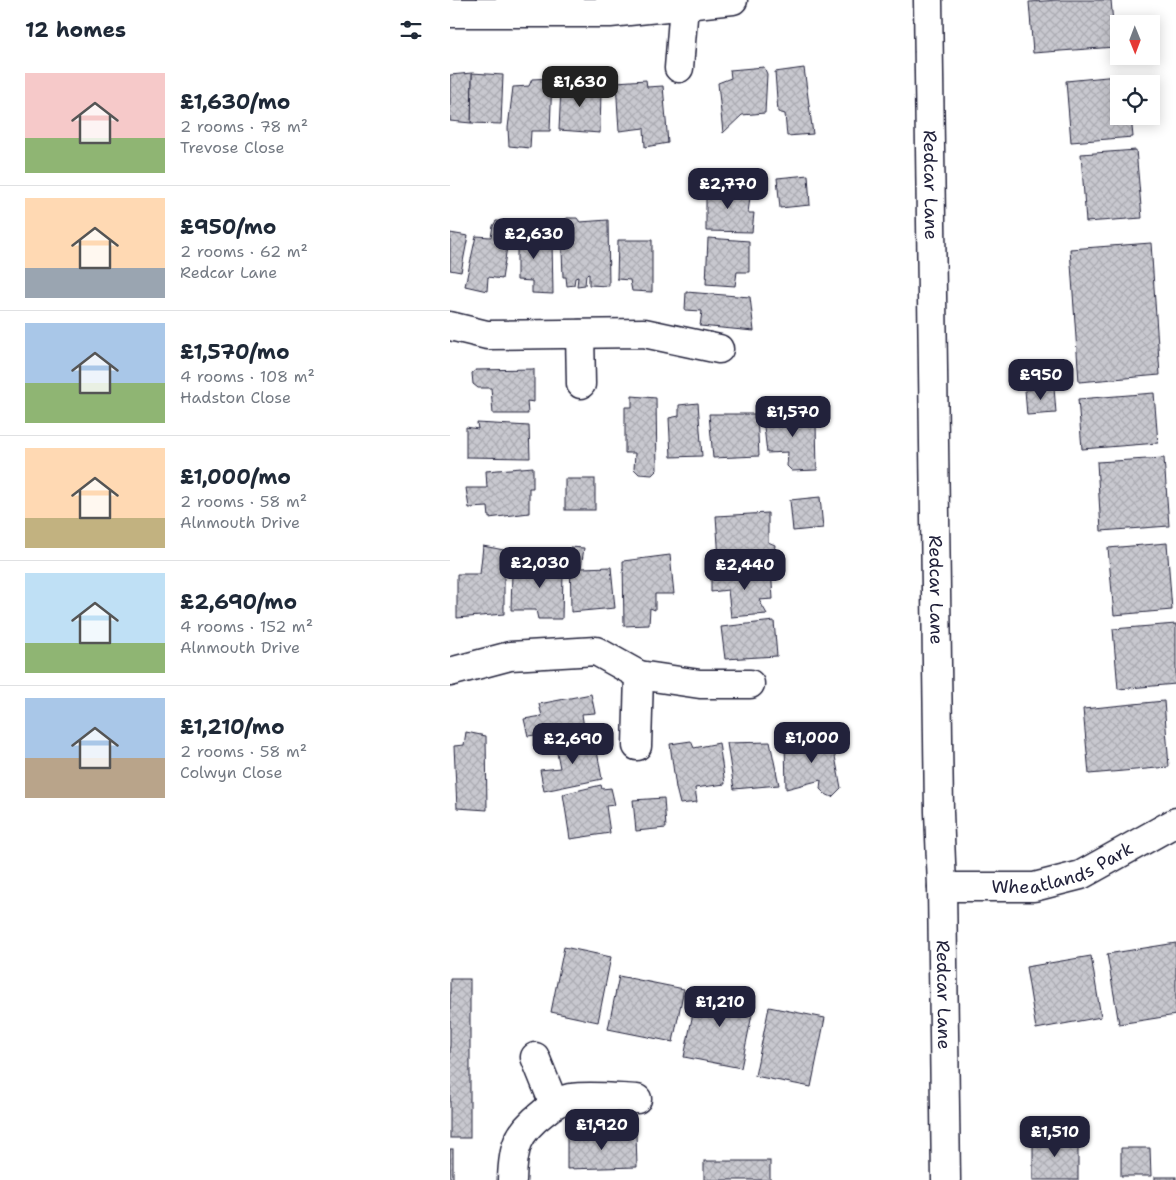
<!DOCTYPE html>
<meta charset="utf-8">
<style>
:root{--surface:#fff;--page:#f6f6f7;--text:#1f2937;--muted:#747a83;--line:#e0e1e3;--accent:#22223b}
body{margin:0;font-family:"Shantell Sans",sans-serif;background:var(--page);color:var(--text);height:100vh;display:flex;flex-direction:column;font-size:19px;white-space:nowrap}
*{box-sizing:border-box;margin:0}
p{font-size:16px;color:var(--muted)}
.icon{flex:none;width:28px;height:28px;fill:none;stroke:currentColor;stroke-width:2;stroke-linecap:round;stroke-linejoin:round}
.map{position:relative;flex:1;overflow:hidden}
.drawer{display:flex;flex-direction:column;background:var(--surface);width:450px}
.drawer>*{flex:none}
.needle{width:32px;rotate:179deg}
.buttons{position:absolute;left:660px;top:15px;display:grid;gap:10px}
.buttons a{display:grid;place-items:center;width:50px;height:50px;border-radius:0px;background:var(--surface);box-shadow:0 2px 12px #0003;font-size:25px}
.price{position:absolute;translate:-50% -42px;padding:0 11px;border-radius:10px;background:var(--accent);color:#fff;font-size:16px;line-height:32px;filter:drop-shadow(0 1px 2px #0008)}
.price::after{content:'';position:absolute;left:50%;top:30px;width:15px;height:11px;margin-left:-8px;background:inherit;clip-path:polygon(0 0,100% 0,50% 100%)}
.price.current{background:#222;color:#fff}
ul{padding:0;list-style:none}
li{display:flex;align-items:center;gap:15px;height:125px;padding:0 25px}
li+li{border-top:1px solid var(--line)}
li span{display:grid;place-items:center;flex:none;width:140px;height:100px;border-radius:0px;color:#555}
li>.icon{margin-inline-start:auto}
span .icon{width:60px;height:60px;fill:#fffc;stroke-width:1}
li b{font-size:21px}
h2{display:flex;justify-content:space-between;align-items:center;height:60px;padding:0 25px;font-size:21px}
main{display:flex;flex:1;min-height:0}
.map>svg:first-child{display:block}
.building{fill:url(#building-cross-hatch);stroke:#22223b}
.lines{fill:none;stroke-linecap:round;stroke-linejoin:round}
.minor-casing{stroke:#22223b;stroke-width:31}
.secondary-casing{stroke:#22223b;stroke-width:31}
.minor{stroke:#fff;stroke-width:28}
.secondary{stroke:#fff;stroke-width:28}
.labels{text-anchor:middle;stroke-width:4.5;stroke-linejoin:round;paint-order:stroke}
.street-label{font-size:18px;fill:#22223b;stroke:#fff}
</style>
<main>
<section class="drawer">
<h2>12 homes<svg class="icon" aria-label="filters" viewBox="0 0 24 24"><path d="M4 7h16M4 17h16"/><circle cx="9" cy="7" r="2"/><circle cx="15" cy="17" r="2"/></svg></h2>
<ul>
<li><span style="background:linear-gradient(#f6c9c9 65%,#8fb573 0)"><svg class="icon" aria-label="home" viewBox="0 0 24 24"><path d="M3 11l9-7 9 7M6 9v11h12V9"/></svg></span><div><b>£1,630/mo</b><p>2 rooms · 78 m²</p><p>Trevose Close</p></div></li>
<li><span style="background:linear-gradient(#ffd9b3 70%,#9aa5b1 0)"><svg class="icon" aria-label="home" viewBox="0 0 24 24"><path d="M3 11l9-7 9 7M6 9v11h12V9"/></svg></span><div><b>£950/mo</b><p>2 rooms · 62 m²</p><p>Redcar Lane</p></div></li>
<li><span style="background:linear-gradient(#a9c7e8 60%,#8fb573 0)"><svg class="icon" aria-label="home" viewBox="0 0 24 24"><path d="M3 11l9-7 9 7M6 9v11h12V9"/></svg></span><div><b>£1,570/mo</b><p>4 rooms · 108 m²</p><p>Hadston Close</p></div></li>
<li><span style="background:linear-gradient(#ffd9b3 70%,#c2b280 0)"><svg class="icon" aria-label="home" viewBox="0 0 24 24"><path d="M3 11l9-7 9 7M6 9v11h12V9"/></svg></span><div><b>£1,000/mo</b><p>2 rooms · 58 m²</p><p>Alnmouth Drive</p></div></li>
<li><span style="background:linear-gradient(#bfe0f5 70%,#8fb573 0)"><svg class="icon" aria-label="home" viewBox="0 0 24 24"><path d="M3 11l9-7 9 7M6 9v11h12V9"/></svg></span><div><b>£2,690/mo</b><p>4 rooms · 152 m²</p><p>Alnmouth Drive</p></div></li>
<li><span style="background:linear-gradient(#a9c7e8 60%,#b9a48a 0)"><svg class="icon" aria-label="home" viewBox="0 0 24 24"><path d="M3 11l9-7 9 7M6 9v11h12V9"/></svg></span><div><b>£1,210/mo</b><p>2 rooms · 58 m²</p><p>Colwyn Close</p></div></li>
</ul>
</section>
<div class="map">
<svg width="726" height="1180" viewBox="0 0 726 1180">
<defs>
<pattern id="building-cross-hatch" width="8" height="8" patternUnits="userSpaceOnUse" patternTransform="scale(1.25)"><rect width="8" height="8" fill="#c8c8cf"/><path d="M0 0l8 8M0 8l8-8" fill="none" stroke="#acacb3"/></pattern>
</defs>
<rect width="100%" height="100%" fill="#fff"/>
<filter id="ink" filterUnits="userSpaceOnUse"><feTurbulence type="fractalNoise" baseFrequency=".02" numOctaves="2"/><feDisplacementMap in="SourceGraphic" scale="10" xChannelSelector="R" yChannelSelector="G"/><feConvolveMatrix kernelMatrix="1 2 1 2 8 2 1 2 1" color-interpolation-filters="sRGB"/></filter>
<g filter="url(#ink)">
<g class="building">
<path d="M 608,0 L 661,0 L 665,47 L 583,53 L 579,2 Z"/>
<path d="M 314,67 L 317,74 L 315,113 L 292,115 L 273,133 L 268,83 L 281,78 L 280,70 Z"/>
<path d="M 354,68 L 363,134 L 337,136 L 335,114 L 328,112 L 325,72 Z"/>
<path d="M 22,73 L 53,75 L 51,124 L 21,123 Z"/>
<path d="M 22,73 L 21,123 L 0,121 L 0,75 Z"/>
<path d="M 677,75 L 678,84 L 669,84 L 669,116 L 681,116 L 683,137 L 621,142 L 616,81 Z"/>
<path d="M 102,78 L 100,131 L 81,131 L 80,148 L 59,146 L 58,128 L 63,87 L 79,86 L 82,79 Z"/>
<path d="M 114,79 L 135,80 L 137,89 L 151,92 L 150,133 L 109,130 L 111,87 Z"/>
<path d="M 196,80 L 197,87 L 213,86 L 218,143 L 195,147 L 194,128 L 169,131 L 166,82 Z"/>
<path d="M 686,150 L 692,218 L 636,222 L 631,154 Z"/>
<path d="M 358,175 L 360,205 L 330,208 L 327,178 Z"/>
<path d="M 256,186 L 301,190 L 298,213 L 304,213 L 302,232 L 256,231 Z"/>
<path d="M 117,218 L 127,218 L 130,222 L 158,220 L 159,286 L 139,285 L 139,274 L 136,275 L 135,285 L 127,286 L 128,277 L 125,278 L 124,285 L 117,286 L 116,277 L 113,277 L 111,223 Z"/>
<path d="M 46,221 L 56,221 L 60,228 L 52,279 L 38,277 L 37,291 L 15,286 L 26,236 L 41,237 L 43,226 Z"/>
<path d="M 67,222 L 84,223 L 84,240 L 102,241 L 103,294 L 82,293 L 82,281 L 67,280 Z"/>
<path d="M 0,233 L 18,236 L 11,272 L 0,270 Z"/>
<path d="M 258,238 L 299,241 L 299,272 L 287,272 L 285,286 L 256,284 Z"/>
<path d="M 168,240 L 202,240 L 202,292 L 182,291 L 180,280 L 167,279 Z"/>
<path d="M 701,243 L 710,375 L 629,382 L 620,249 Z"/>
<path d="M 236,292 L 300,297 L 304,331 L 250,326 L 252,311 L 235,310 Z"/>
<path d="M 84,369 L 84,402 L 77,401 L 78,414 L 43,414 L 41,388 L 28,388 L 23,384 L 22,373 L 26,370 Z"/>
<path d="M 604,387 L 606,413 L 577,415 L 575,390 Z"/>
<path d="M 704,393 L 708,443 L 632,449 L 628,399 Z"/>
<path d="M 182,396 L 206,398 L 207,470 L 202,475 L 189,474 L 184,469 L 185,453 L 175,453 L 175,407 L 182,407 Z"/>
<path d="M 248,403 L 252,456 L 221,457 L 219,418 L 229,416 L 229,405 Z"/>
<path d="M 341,407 L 359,408 L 360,424 L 366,424 L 367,470 L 342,471 L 337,466 L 338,452 L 317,453 L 313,418 Z"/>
<path d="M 259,414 L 307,414 L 309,456 L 263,458 Z"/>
<path d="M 27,423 L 79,426 L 80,458 L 16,457 L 16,427 L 28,429 Z"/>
<path d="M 714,458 L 719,526 L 651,531 L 647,462 Z"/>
<path d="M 83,467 L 83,488 L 79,488 L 79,513 L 39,518 L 38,507 L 19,508 L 16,488 L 37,488 L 36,471 Z"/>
<rect x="115" y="479" width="30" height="31"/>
<path d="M 370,497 L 373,528 L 343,531 L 340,500 Z"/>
<path d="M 318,513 L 318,542 L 325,545 L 323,562 L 269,559 L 266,516 Z"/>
<path d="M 717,543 L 722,610 L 664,615 L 658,548 Z"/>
<path d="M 33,546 L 54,550 L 54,614 L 7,618 L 7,574 L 30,574 Z"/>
<path d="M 120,547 L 134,548 L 131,568 L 161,567 L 165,608 L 121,612 Z"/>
<path d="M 98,554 L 108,559 L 113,573 L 112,619 L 88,619 L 86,610 L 61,610 L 62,572 L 87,570 L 88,559 Z"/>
<path d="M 220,555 L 224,594 L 205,594 L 205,610 L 200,608 L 199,625 L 174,626 L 173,561 Z"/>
<path d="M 321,568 L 323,599 L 309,600 L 317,614 L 281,617 L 278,590 L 261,592 L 261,576 Z"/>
<path d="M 324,621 L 327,656 L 275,659 L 271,627 Z"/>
<path d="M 726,624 L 726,684 L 668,689 L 663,629 Z"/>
<path d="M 141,694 L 145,713 L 132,714 L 134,728 L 78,736 L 74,719 L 92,716 L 89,704 Z"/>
<path d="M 714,701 L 719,767 L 639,774 L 633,709 Z"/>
<path d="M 16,732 L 36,736 L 37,810 L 7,808 L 4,746 L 14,745 Z"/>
<path d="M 381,735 L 391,788 L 382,797 L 375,794 L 370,789 L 371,780 L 336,789 L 335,743 Z"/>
<path d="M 140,737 L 141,750 L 147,751 L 152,779 L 94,791 L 90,770 L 110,768 L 105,743 Z"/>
<path d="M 241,741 L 244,748 L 269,743 L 275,784 L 245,788 L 247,802 L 230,804 L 226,788 L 220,744 Z"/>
<path d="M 320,742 L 329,785 L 284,789 L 277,743 Z"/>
<path d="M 151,785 L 152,789 L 161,788 L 165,805 L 156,806 L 160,833 L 120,839 L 113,794 Z"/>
<path d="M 214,798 L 216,828 L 186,831 L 183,800 Z"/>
<path d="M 726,943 L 726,1015 L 669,1024 L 657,954 Z"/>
<path d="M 114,947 L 161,957 L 148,1022 L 101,1012 Z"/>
<path d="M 641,956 L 651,1017 L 586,1029 L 576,967 Z"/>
<path d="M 169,976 L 234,989 L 223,1042 L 158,1029 Z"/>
<rect x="0" y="979" width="20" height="159"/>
<path d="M 248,989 L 305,1000 L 291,1068 L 234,1057 Z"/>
<path d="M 319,1007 L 375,1018 L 361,1087 L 305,1076 Z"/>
<path d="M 186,1133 L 187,1167 L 117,1169 L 117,1134 Z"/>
<rect x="583" y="1137" width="45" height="43"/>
<path d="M 671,1148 L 700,1148 L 701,1176 L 671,1176 Z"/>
<rect x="0" y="1149" width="3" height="31"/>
<rect x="254" y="1161" width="66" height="19"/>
<rect x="705" y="1177" width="21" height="3"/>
</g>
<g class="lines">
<g class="minor-casing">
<g id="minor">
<path d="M 0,13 L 160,13 L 283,0"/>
<path d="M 229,68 L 234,5"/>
<path d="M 0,326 L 37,335 L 194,333 L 269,349"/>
<path d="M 130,334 L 131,384"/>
<path d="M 0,672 L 60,656 L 146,651 L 189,675 L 250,684 L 300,684"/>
<path d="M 187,746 L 189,675"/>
<path id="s1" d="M 492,887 L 584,887 L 631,875 L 726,822"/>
<path d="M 85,1057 L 104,1104"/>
<path d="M 62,1180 C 63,1147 67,1133 93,1113 C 101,1106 110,1100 120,1098 C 140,1095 166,1098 187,1099"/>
</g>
</g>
<g class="secondary-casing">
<g id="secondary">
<path id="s2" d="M 478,0 L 489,812 L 492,887 L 496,1180"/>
</g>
</g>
<use href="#minor" class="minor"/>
<use href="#secondary" class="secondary"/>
</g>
</g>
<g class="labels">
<g class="street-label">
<text dy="6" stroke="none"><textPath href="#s2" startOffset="185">Redcar Lane</textPath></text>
<text dy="6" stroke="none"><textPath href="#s2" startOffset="590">Redcar Lane</textPath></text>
<text dy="6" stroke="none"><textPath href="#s1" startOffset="124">Wheatlands Park</textPath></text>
<text dy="6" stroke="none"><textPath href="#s2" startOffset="995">Redcar Lane</textPath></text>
</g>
</g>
</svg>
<div class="buttons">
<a><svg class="needle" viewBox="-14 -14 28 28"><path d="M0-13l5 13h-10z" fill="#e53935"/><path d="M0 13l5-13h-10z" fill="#747a83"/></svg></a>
<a><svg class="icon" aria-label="locate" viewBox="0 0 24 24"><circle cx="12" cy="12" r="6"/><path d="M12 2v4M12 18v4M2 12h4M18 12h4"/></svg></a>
</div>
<b class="price current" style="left:130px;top:108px">£1,630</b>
<b class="price" style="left:278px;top:210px">£2,770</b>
<b class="price" style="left:84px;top:260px">£2,630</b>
<b class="price" style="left:591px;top:401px">£950</b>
<b class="price" style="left:343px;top:438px">£1,570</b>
<b class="price" style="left:90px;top:589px">£2,030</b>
<b class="price" style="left:295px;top:591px">£2,440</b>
<b class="price" style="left:362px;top:764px">£1,000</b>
<b class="price" style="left:123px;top:765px">£2,690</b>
<b class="price" style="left:270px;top:1028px">£1,210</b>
<b class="price" style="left:152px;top:1151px">£1,920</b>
<b class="price" style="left:605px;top:1158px">£1,510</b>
</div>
</main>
